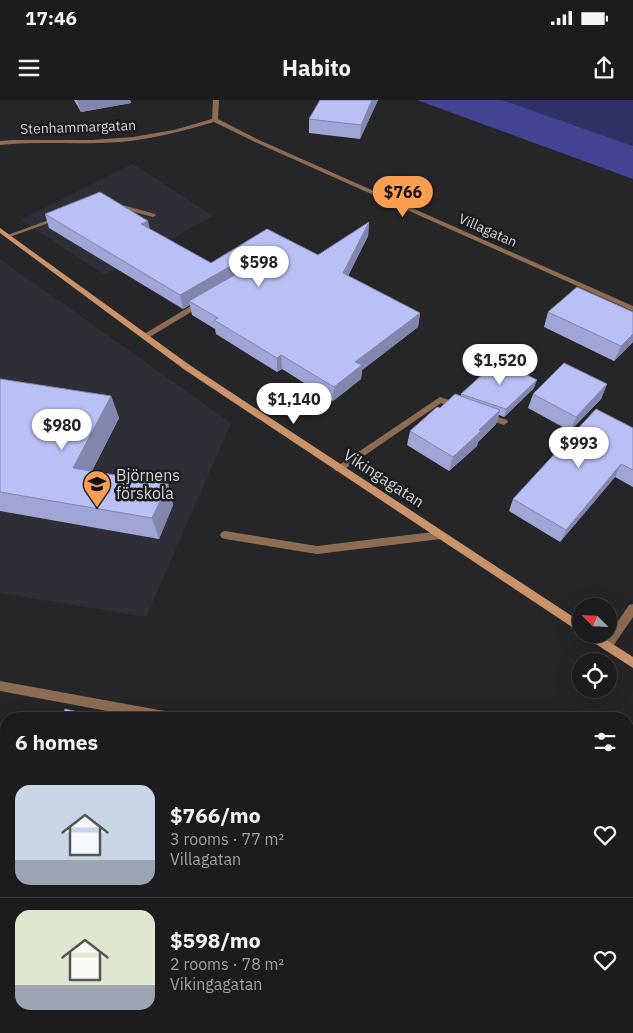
<!DOCTYPE html>
<meta charset="utf-8">
<style>
:root{--surface:#1c1c1f;--page:#29292c;--text:#f1f3f6;--muted:#a0a1a4;--line:#3a3a3d;--accent:#fb9e51}
body{margin:0;font-family:"IBM Plex Sans",sans-serif;background:var(--page);color:var(--text);height:100vh;display:flex;flex-direction:column;font-size:19px;white-space:nowrap}
*{box-sizing:border-box;margin:0}
p{font-size:16px;color:var(--muted)}
.icon{flex:none;width:28px;height:28px;fill:none;stroke:currentColor;stroke-width:2;stroke-linecap:round;stroke-linejoin:round}
.map{position:relative;flex:1;overflow:hidden}
.panel{position:absolute;left:0px;top:612px;width:634px;height:321px;display:flex;flex-direction:column;background:var(--surface);border-radius:20px 20px 0 0;box-shadow:0 5px 20px #0002,0 0 0 1px var(--line)}
.panel>*{flex:none}
.needle{width:32px;rotate:294deg}
.buttons{position:absolute;left:572px;top:498px;display:grid;gap:10px}
.buttons a{display:grid;place-items:center;width:45px;height:45px;border-radius:50%;background:var(--surface);box-shadow:0 5px 20px #0002,0 0 0 1px var(--line);font-size:25px}
.price{position:absolute;translate:-50% -42px;padding:0 11px;border-radius:18px;background:#fff;color:#222;font-size:16px;line-height:32px;filter:drop-shadow(0 1px 2px #0008)}
.price::after{content:'';position:absolute;left:50%;top:30px;width:15px;height:11px;margin-left:-8px;background:inherit;clip-path:polygon(0 0,100% 0,50% 100%)}
.price.on{background:var(--accent);color:#111}
ul{padding:0;list-style:none}
li{display:flex;align-items:center;gap:15px;height:125px;padding:0 15px}
li+li{border-top:1px solid var(--line)}
li span{display:grid;place-items:center;flex:none;width:140px;height:100px;border-radius:15px;color:#555}
li>.icon{margin-inline-start:auto}
span .icon{width:60px;height:60px;fill:#fffc;stroke-width:1}
li b{font-size:21px}
h2{display:flex;justify-content:space-between;align-items:center;height:60px;padding:0 15px;font-size:21px}
.status{display:flex;justify-content:space-between;align-items:center;height:35px;padding:0 25px;background:var(--surface);direction:ltr}
.status svg{height:14px;fill:currentColor}
header{display:flex;justify-content:space-between;align-items:center;height:65px;padding:0 15px;background:var(--surface);font-size:22px;font-weight:800}
.map>svg:first-child{display:block}
.built{fill:#2e2f36}
.green{fill:#303266}
.forest{fill:#434393}
.lines{fill:none;stroke-linecap:round;stroke-linejoin:round}
.lane{fill:#8e6c53;fill-rule:evenodd}
.street{fill:#8e6c53;fill-rule:evenodd}
.secondary{fill:#ca936a;fill-rule:evenodd}
.wall{fill:#9fa5d4}
.shaded-wall{fill:#8286ac}
.building{fill:#b9c0f6;stroke:#8286ac}
.labels{text-anchor:middle;stroke-width:5;stroke-linejoin:round;paint-order:stroke}
.far-street-label{font-size:14px;fill:#d4d4d6;stroke:#1c1d1f}
.poi-label{font-size:16px;fill:#d4d4d6;stroke:#1c1d1f;text-anchor:start}
.street-label{font-size:16px;fill:#d4d4d6;stroke:#1c1d1f}
</style>
<div class="status"><b>17:46</b><svg viewBox="0 0 49 12"><path d="M0 12V9h3v3zM5 12V6h3v6zM10 12V3h3v9zM15 12V0h3v12zM26 1h20v11H26zM47 4h2v5h-2z"/></svg></div>
<header><svg class="icon" aria-label="menu" viewBox="0 0 24 24"><path d="M4 6h16M4 12h16M4 18h16"/></svg>Habito<svg class="icon" aria-label="share" viewBox="0 0 24 24"><path d="M12 15V3M7 8l5-5 5 5M5 13v7h14v-7"/></svg></header>
<div class="map">
<svg width="633" height="933" viewBox="0 0 633 933">
<rect width="100%" height="100%" fill="#262629"/>
<g class="built">
<path d="M 133,64 L 213,116 L 105,175 L 21,120 Z"/>
<path d="M 0,159 L 231,323 L 146,517 L 0,493 Z"/>
</g>
<g class="green">
<path d="M 502,0 L 633,0 L 633,46 Z"/>
<path d="M 0,841 L 6,843 L 6,928 L 325,928 L 346,933 L 0,933 Z"/>
</g>
<path class="forest" d="M 417,0 L 502,0 L 633,46 L 633,79 Z"/>
<g class="lines">
<g class="lane">
<path d="M 115,103 L 155,114 L 156,115 L 153,117 L 113,106 L 113,104 Z"/>
<path d="M 57,117 L 62,118 L 10,137 L 5,136 Z"/>
<path d="M 199,201 L 202,201 L 206,203 L 148,238 L 142,238 L 141,236 Z"/>
<path d="M 440,297 L 461,304 L 462,306 L 458,309 L 441,303 L 342,371 L 336,371 L 334,369 L 336,367 Z"/>
<path d="M 486,313 L 507,320 L 508,322 L 504,325 L 483,318 L 482,316 Z"/>
<path d="M 225,431 L 317,446 L 441,431 L 444,432 L 446,435 L 444,438 L 441,439 L 317,454 L 225,439 L 222,438 L 220,435 L 222,432 Z"/>
<path d="M 633,504 L 633,517 L 611,549 L 607,551 L 603,549 L 602,546 L 603,543 L 629,505 Z"/>
<path d="M 0,581 L 181,614 L 185,615 L 187,619 L 150,619 L 0,591 Z"/>
<path d="M 628,709 L 633,711 L 633,725 L 628,723 Z"/>
</g>
<g class="street">
<path d="M 213,0 L 219,0 L 218,19 L 259,40 L 633,206 L 633,211 L 255,42 L 214,22 C 184,31 152,39 120,42 C 80,45 40,41 0,45 L 0,41 L 13,40 L 92,40 L 133,37 L 174,30 L 212,19 Z"/>
<path d="M 0,780 L 6,783 L 6,796 L 0,794 Z"/>
<path d="M 628,922 L 633,923 L 633,933 L 615,933 L 613,928 L 628,928 Z"/>
</g>
<g class="secondary">
<path d="M 0,128 L 191,266 L 581,522 L 581,533 L 185,270 L 0,133 Z"/>
<path d="M 584,534 L 597,534 L 633,557 L 633,568 L 585,537 Z"/>
</g>
</g>
<g class="wall">
<path d="M 74,0 L 130,0 L 131,3 L 81,12 Z"/>
<path d="M 378,0 L 360,39 L 309,33 L 309,19 Z"/>
<path d="M 45,114 L 149,129 L 211,163 L 267,129 L 318,155 L 369,122 L 368,136 L 348,176 L 420,213 L 418,227 L 362,270 L 361,279 L 333,301 L 282,269 L 277,272 L 216,234 L 215,229 L 192,215 L 190,205 L 183,209 L 49,128 Z"/>
<path d="M 548,212 L 633,212 L 633,242 L 614,261 L 544,227 Z"/>
<path d="M 0,279 L 111,296 L 119,318 L 92,371 L 168,384 L 173,405 L 159,439 L 0,411 Z"/>
<path d="M 607,284 L 601,299 L 570,331 L 528,308 L 533,294 Z"/>
<path d="M 534,288 L 504,317 L 499,315 L 496,324 L 478,342 L 477,346 L 449,371 L 407,345 L 410,331 L 440,308 L 461,296 L 461,294 Z"/>
<path d="M 633,328 L 633,387 L 615,377 L 560,442 L 509,411 L 513,399 Z"/>
</g>
<g class="shaded-wall">
<path d="M 77,0 L 130,0 L 131,3 L 81,12 Z"/>
<path d="M 372,0 L 378,0 L 360,39 L 361,25 Z"/>
<path d="M 148,121 L 151,134 L 141,124 Z"/>
<path d="M 369,122 L 368,136 L 342,187 L 343,173 Z"/>
<path d="M 248,156 L 249,170 L 189,201 L 190,205 L 183,209 L 180,195 Z"/>
<path d="M 420,213 L 418,227 L 362,270 L 361,279 L 333,301 L 334,287 L 355,262 Z"/>
<path d="M 633,234 L 633,242 L 614,261 L 621,246 Z"/>
<path d="M 281,255 L 282,269 L 277,272 L 277,258 Z"/>
<path d="M 537,280 L 534,288 L 504,317 L 506,309 Z"/>
<path d="M 607,284 L 601,299 L 570,331 L 576,317 Z"/>
<path d="M 111,296 L 119,318 L 82,390 L 73,368 Z"/>
<path d="M 500,310 L 496,324 L 478,342 L 477,346 L 449,371 L 453,357 L 479,330 Z"/>
<path d="M 621,364 L 615,377 L 560,442 L 566,430 Z"/>
<path d="M 168,384 L 173,405 L 159,439 L 152,418 Z"/>
</g>
<g class="building">
<path d="M 320,0 L 372,0 L 361,25 L 309,19 Z"/>
<path d="M 100,92 L 148,121 L 141,124 L 211,163 L 267,129 L 318,155 L 369,122 L 343,173 L 420,213 L 355,262 L 362,265 L 334,287 L 281,255 L 277,258 L 214,220 L 218,218 L 189,201 L 257,162 L 256,158 L 248,156 L 180,195 L 45,114 Z"/>
<path d="M 577,187 L 633,212 L 633,234 L 621,246 L 548,212 Z"/>
<path d="M 498,260 L 537,280 L 506,309 L 461,294 Z"/>
<path d="M 564,263 L 607,284 L 576,317 L 533,294 Z"/>
<path d="M 0,279 L 111,296 L 73,368 L 168,384 L 152,418 L 0,392 Z"/>
<path d="M 455,294 L 500,310 L 479,330 L 481,331 L 453,357 L 410,331 L 437,307 L 440,308 Z"/>
<path d="M 596,309 L 633,328 L 633,370 L 621,364 L 566,430 L 513,399 Z"/>
<path d="M 65,609 L 110,619 L 61,619 Z"/>
</g>
<defs>
<g id="school-pin" transform="scale(1.4375)"><path d="M0 17L-7.5 6A9.5 9.5 0 1 1 7.5 6Z" fill="#fb9e51" stroke="#1c1d1f"/><path d="M0-5L7-2L0 1L-7-2ZM-4 1L0 2.5L4 1V4Q0 6-4 4Z" fill="#111"/></g>
</defs>
<g fill-rule="evenodd">
<use href="#school-pin" x="97" y="384"/>
</g>
<g class="labels">
<g class="far-street-label">
<text transform="translate(78 27) rotate(-2)" y="5">Stenhammargatan</text>
<text transform="translate(488 130) rotate(24)" y="5">Villagatan</text>
</g>
<g class="poi-label">
<text x="116" y="381">Björnens<tspan x="116" dy="18">förskola</tspan></text>
</g>
<g class="street-label">
<text transform="translate(384 378) rotate(33)" y="6">Vikingagatan</text>
</g>
</g>
</svg>
<div class="buttons">
<a><svg class="needle" viewBox="-14 -14 28 28"><path d="M0-13l5 13h-10z" fill="#e53935"/><path d="M0 13l5-13h-10z" fill="#a0a1a4"/></svg></a>
<a><svg class="icon" aria-label="locate" viewBox="0 0 24 24"><circle cx="12" cy="12" r="6"/><path d="M12 2v4M12 18v4M2 12h4M18 12h4"/></svg></a>
</div>
<b class="price on" style="left:403px;top:118px">$766</b>
<b class="price" style="left:259px;top:188px">$598</b>
<b class="price" style="left:500px;top:286px">$1,520</b>
<b class="price" style="left:294px;top:325px">$1,140</b>
<b class="price" style="left:62px;top:351px">$980</b>
<b class="price" style="left:579px;top:369px">$993</b>
<section class="panel">
<h2>6 homes<svg class="icon" aria-label="filters" viewBox="0 0 24 24"><path d="M4 7h16M4 17h16"/><circle cx="9" cy="7" r="2"/><circle cx="15" cy="17" r="2"/></svg></h2>
<ul>
<li><span style="background:linear-gradient(#c9d6e8 75%,#9aa5b1 0)"><svg class="icon" aria-label="home" viewBox="0 0 24 24"><path d="M3 11l9-7 9 7M6 9v11h12V9"/></svg></span><div><b>$766/mo</b><p>3 rooms · 77 m²</p><p>Villagatan</p></div><svg class="icon" aria-label="heart" viewBox="0 0 24 24"><path d="M12 20l-8-8c-3-5 5-10 8-4 3-6 11-1 8 4z"/></svg></li>
<li><span style="background:linear-gradient(#dfe7d0 75%,#9aa5b1 0)"><svg class="icon" aria-label="home" viewBox="0 0 24 24"><path d="M3 11l9-7 9 7M6 9v11h12V9"/></svg></span><div><b>$598/mo</b><p>2 rooms · 78 m²</p><p>Vikingagatan</p></div><svg class="icon" aria-label="heart" viewBox="0 0 24 24"><path d="M12 20l-8-8c-3-5 5-10 8-4 3-6 11-1 8 4z"/></svg></li>
</ul>
</section>
</div>
